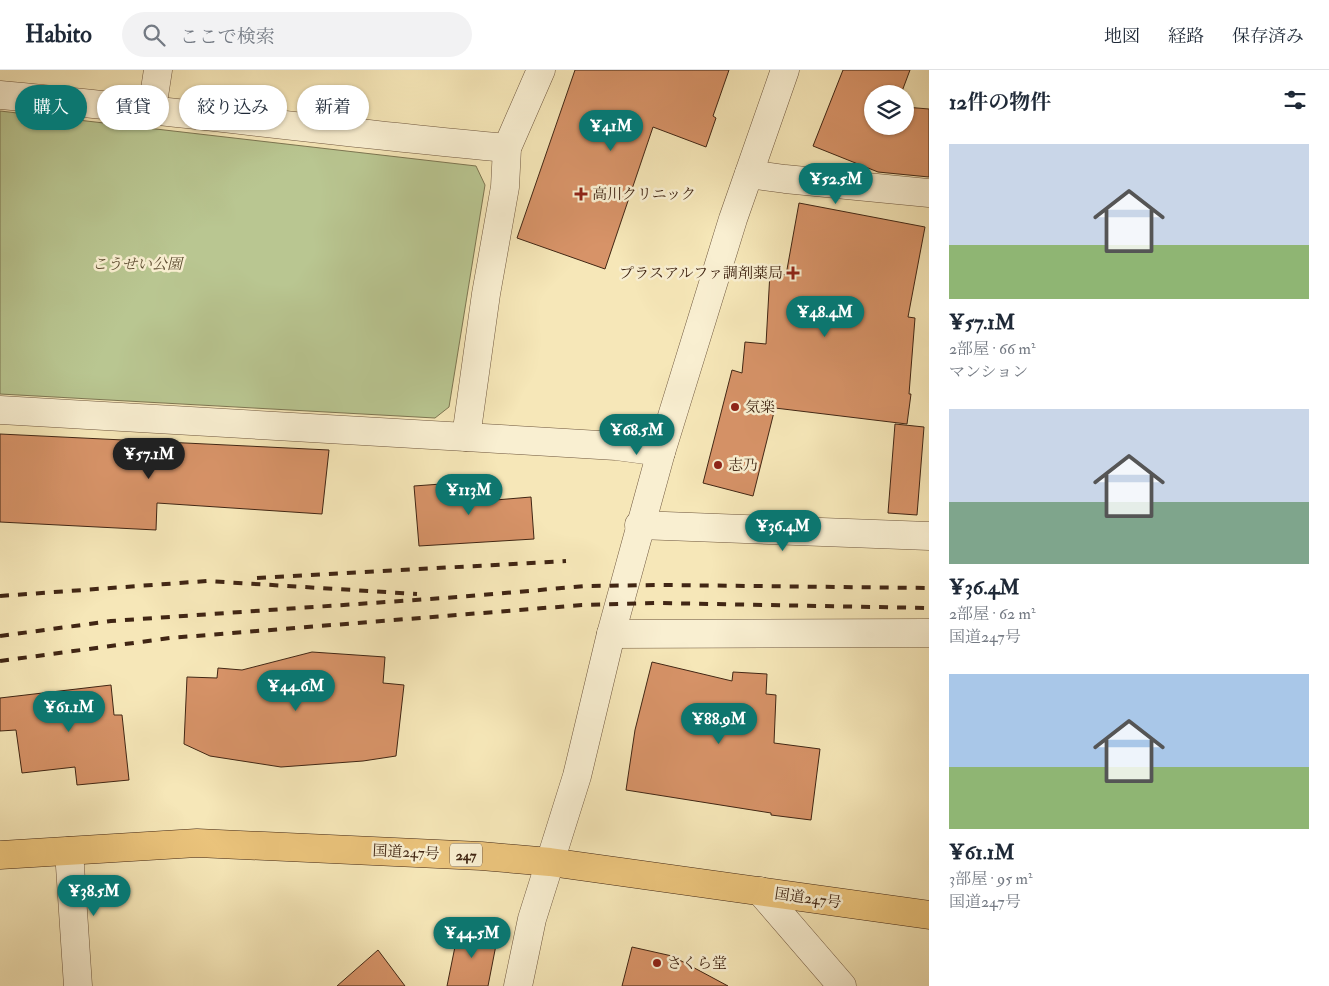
<!DOCTYPE html>
<html lang="ja">
<meta charset="utf-8">
<style>
:root{--surface:#fff;--page:#f2f2f3;--text:#1f2937;--muted:#747a83;--line:#e0e1e3;--accent:#0f766e}
body{margin:0;font-family:"IM FELL Double Pica","Noto Serif JP",serif;background:var(--page);color:var(--text);height:100vh;display:flex;flex-direction:column;font-size:19px;white-space:nowrap}
*{box-sizing:border-box;margin:0}
p{font-size:16px;color:var(--muted)}
.icon{flex:none;width:28px;height:28px;fill:none;stroke:currentColor;stroke-width:2;stroke-linecap:round;stroke-linejoin:round}
.map{position:relative;flex:1;overflow:hidden}
.side{display:flex;flex-direction:column;background:var(--surface);width:400px}
.side>*{flex:none}
.guide{position:absolute;left:15px;top:15px;width:475px;height:45px;display:flex;gap:10px}
.controls{position:absolute;left:864px;top:15px;display:grid;gap:10px}
.controls a{display:grid;place-items:center;width:50px;height:50px;border-radius:50%;background:var(--surface);box-shadow:0 1px 4px #0004;font-size:25px}
.price{position:absolute;translate:-50% -42px;padding:0 11px;border-radius:18px;background:var(--accent);color:#fff;font-size:16px;line-height:32px;filter:drop-shadow(0 1px 2px #0008)}
.price::after{content:'';position:absolute;left:50%;top:30px;width:15px;height:11px;margin-left:-8px;background:inherit;clip-path:polygon(0 0,100% 0,50% 100%)}
.price.on{background:#222;color:#fff}
ul{padding:0;list-style:none}
li{display:grid;align-content:center;gap:10px;height:265px;padding:0 20px}
li span{display:grid;place-items:center;height:155px;border-radius:0px;color:#555}
li>.icon{margin-inline-start:auto}
span .icon{width:90px;height:90px;fill:#fffc;stroke-width:1}
li b{font-size:21px}
h2{display:flex;justify-content:space-between;align-items:center;height:60px;padding:0 20px;font-size:21px}
.tag{padding:0 18px;border-radius:22px;background:var(--surface);box-shadow:0 1px 4px #0004;font-size:18px;line-height:45px}
.tag.on{background:var(--accent);color:#fff}
header{display:flex;align-items:center;gap:30px;box-sizing:border-box;height:70px;padding:0 25px;background:var(--surface);border-bottom:1px solid var(--line)}
header strong{font-size:24px}
nav{display:flex;gap:28px;margin-inline-start:auto;font-size:18px}
.search{width:350px;height:45px;background:var(--page);display:flex;align-items:center;gap:12px;box-sizing:border-box;padding:0 18px;border-radius:28px;color:var(--muted);font-size:19px}
main{display:flex;flex:1;min-height:0}
.map>svg:first-child{display:block}
.green{fill:#b9c691;stroke:#7d7652}
.building{fill:#d79368;stroke:#412614}
.lines{fill:none;stroke-linecap:round;stroke-linejoin:round}
.minor-casing{stroke:#6e563d;stroke-width:29}
.tertiary-casing{stroke:#6e563d;stroke-width:29}
.trunk-casing{stroke:#412614;stroke-width:29}
.minor{stroke:#f9efd1;stroke-width:28}
.tertiary{stroke:#f9efd1;stroke-width:28}
.trunk{stroke:#ebc47c;stroke-width:28}
.rail{stroke:#412614;stroke-width:4;stroke-dasharray:9 9;stroke-linecap:butt}
.poi-dot{fill:#8f2418;stroke:#f9efd1;stroke-width:2}
.labels{text-anchor:middle;stroke-width:5;stroke-linejoin:round;paint-order:stroke}
.shield{fill:#f9efd1;stroke:#78624d;stroke-width:1}
.shield-label{font-size:14px;font-weight:bold;fill:#412614}
.poi-label{font-size:15px;fill:#412614;stroke:#f9efd1;text-anchor:start}
.park-label{font-size:15px;font-style:italic;fill:#5f4e33;stroke:#f9efd1}
.street-label{font-size:15px;fill:#412614;stroke:#f9efd1}
</style>
<header>
<strong>Habito</strong>
<div class="search"><svg class="icon" aria-label="search" viewBox="0 0 24 24"><circle cx="10" cy="10" r="6"/><path d="M15 15l6 6"/></svg>ここで検索</div>
<nav><a>地図</a><a>経路</a><a>保存済み</a></nav>
</header>
<main>
<div class="map">
<svg width="929" height="916" viewBox="0 0 929 916">
<rect width="100%" height="100%" fill="#f6e7b8"/>
<filter id="stains"><feTurbulence type="fractalNoise" baseFrequency=".004" numOctaves="4"/><feColorMatrix values="0 0 0 0 .2 0 0 0 0 .09 0 0 0 0 .02 0 0 0 .5 -.17"/></filter>
<radialGradient id="worn" r=".72"><stop offset=".6" stop-color="#630" stop-opacity="0"/><stop offset="1" stop-color="#630" stop-opacity=".3"/></radialGradient>
<path class="green" d="M 0,41 L 476,96 L 485,115 L 449,337 L 435,348 L 0,324 Z"/>
<g class="building">
<path d="M 575,0 L 729,0 L 713,46 L 716,48 L 706,77 L 653,57 L 605,199 L 517,168 Z"/>
<path d="M 843,0 L 910,0 L 901,24 L 872,24 L 872,56 L 905,56 L 905,37 L 929,39 L 929,107 L 878,102 L 813,76 Z"/>
<path d="M 799,133 L 925,157 L 908,247 L 915,248 L 909,324 L 911,324 L 907,354 L 775,338 L 753,426 L 703,413 L 732,300 L 742,303 L 745,272 L 766,274 L 770,202 L 786,205 Z"/>
<path d="M 895,354 L 924,357 L 917,445 L 888,443 Z"/>
<path d="M 0,364 L 329,380 L 322,444 L 157,433 L 156,460 L 0,452 Z"/>
<path d="M 482,411 L 484,431 L 531,427 L 534,469 L 419,476 L 414,416 Z"/>
<path d="M 312,582 L 385,587 L 383,613 L 404,615 L 396,686 L 363,691 L 281,697 L 210,686 L 184,674 L 187,607 L 217,608 L 218,598 L 242,600 Z"/>
<path d="M 652,592 L 732,611 L 733,602 L 767,604 L 766,624 L 776,625 L 774,673 L 820,679 L 811,750 L 771,745 L 771,743 L 626,720 L 635,660 Z"/>
<path d="M 111,615 L 114,645 L 122,645 L 129,710 L 77,715 L 75,697 L 22,703 L 16,660 L 0,661 L 0,628 Z"/>
<path d="M 459,857 L 486,862 L 496,875 L 488,916 L 447,916 Z"/>
<path d="M 632,877 L 672,886 L 728,916 L 622,916 Z"/>
<path d="M 378,880 L 405,916 L 337,916 Z"/>
</g>
<g class="lines">
<g class="minor-casing">
<g id="minor">
<path d="M 0,25 C 169,40 338,63 507,78"/>
<path d="M 152,39 L 158,0"/>
<path d="M 749,104 L 785,109 L 929,123"/>
<path d="M 0,340 L 466,367 L 616,376 L 661,382"/>
<path d="M 466,367 L 486,224 L 505,117 L 507,78 L 541,0"/>
<path d="M 639,455 L 929,466"/>
<path d="M 611,564 L 929,563"/>
<path d="M 69,781 L 78,916"/>
<path d="M 760,821 L 842,916"/>
<path d="M 518,916 L 532,849 L 550,792"/>
</g>
</g>
<g class="tertiary-casing">
<path id="tertiary" d="M 550,792 L 577,706 L 611,564 L 661,382 L 733,149 L 785,0"/>
</g>
<g class="trunk-casing">
<path id="trunk" d="M 0,785 L 197,773 L 481,786 L 550,792 L 929,845"/>
</g>
<use href="#minor" class="minor"/>
<use href="#tertiary" class="tertiary"/>
<use href="#trunk" class="trunk"/>
<g class="rail">
<path d="M 257,508 L 566,491"/>
<path d="M 0,526 L 207,511 L 417,524"/>
<path d="M 0,566 L 111,551 L 458,527 L 586,516 L 663,515 L 929,518"/>
<path d="M 0,591 L 170,568 L 582,535 L 657,533 L 929,538"/>
</g>
</g>
<g class="poi-dot">
<path d="M578.5 116.5h5v5h5v5h-5v5h-5v-5h-5v-5h5z"/>
<path d="M790.5 195.5h5v5h5v5h-5v5h-5v-5h-5v-5h5z"/>
<circle cx="735" cy="337" r="5"/>
<circle cx="718" cy="395" r="5"/>
<circle cx="657" cy="893" r="5"/>
</g>
<g class="labels">
<rect class="shield" x="450" y="773.5" width="32" height="23" rx="4"/>
<g class="shield-label">
<text x="466" y="790">247</text>
</g>
<g class="poi-label">
<text x="592" y="129">高川クリニック</text>
<text x="783" y="208" text-anchor="end">プラスアルファ調剤薬局</text>
<text x="745" y="342">気楽</text>
<text x="728" y="400">志乃</text>
<text x="667" y="898">さくら堂</text>
</g>
<g class="park-label">
<text x="137" y="199">こうせい公園</text>
</g>
<g class="street-label">
<text transform="translate(406 782) rotate(3)" y="5">国道247号</text>
<text transform="translate(808 828) rotate(8)" y="5">国道247号</text>
</g>
</g>
<rect width="100%" height="100%" filter="url(#stains)"/>
<rect width="100%" height="100%" fill="url(#worn)"/>
</svg>
<div class="controls">
<a><svg class="icon" aria-label="layers" viewBox="0 0 24 24"><path d="M12 4l9 5-9 5-9-5zM3 14l9 5 9-5"/></svg></a>
</div>
<b class="price" style="left:611px;top:82px">¥41M</b>
<b class="price" style="left:836px;top:135px">¥52.5M</b>
<b class="price" style="left:825px;top:268px">¥48.4M</b>
<b class="price" style="left:637px;top:386px">¥68.5M</b>
<b class="price on" style="left:149px;top:410px">¥57.1M</b>
<b class="price" style="left:469px;top:446px">¥113M</b>
<b class="price" style="left:783px;top:482px">¥36.4M</b>
<b class="price" style="left:296px;top:642px">¥44.6M</b>
<b class="price" style="left:69px;top:663px">¥61.1M</b>
<b class="price" style="left:719px;top:675px">¥88.9M</b>
<b class="price" style="left:94px;top:847px">¥38.5M</b>
<b class="price" style="left:472px;top:889px">¥44.5M</b>
<div class="guide">
<a class="tag on">購入</a>
<a class="tag">賃貸</a>
<a class="tag">絞り込み</a>
<a class="tag">新着</a>
</div>
</div>
<section class="side">
<h2>12件の物件<svg class="icon" aria-label="filters" viewBox="0 0 24 24"><path d="M4 7h16M4 17h16"/><circle cx="9" cy="7" r="2"/><circle cx="15" cy="17" r="2"/></svg></h2>
<ul>
<li><span style="background:linear-gradient(#c9d6e8 65%,#8fb573 0)"><svg class="icon" aria-label="home" viewBox="0 0 24 24"><path d="M3 11l9-7 9 7M6 9v11h12V9"/></svg></span><div><b>¥57.1M</b><p>2部屋 · 66 m²</p><p>マンション</p></div></li>
<li><span style="background:linear-gradient(#c9d6e8 60%,#7fa58c 0)"><svg class="icon" aria-label="home" viewBox="0 0 24 24"><path d="M3 11l9-7 9 7M6 9v11h12V9"/></svg></span><div><b>¥36.4M</b><p>2部屋 · 62 m²</p><p>国道247号</p></div></li>
<li><span style="background:linear-gradient(#a9c7e8 60%,#8fb573 0)"><svg class="icon" aria-label="home" viewBox="0 0 24 24"><path d="M3 11l9-7 9 7M6 9v11h12V9"/></svg></span><div><b>¥61.1M</b><p>3部屋 · 95 m²</p><p>国道247号</p></div></li>
</ul>
</section>
</main>
